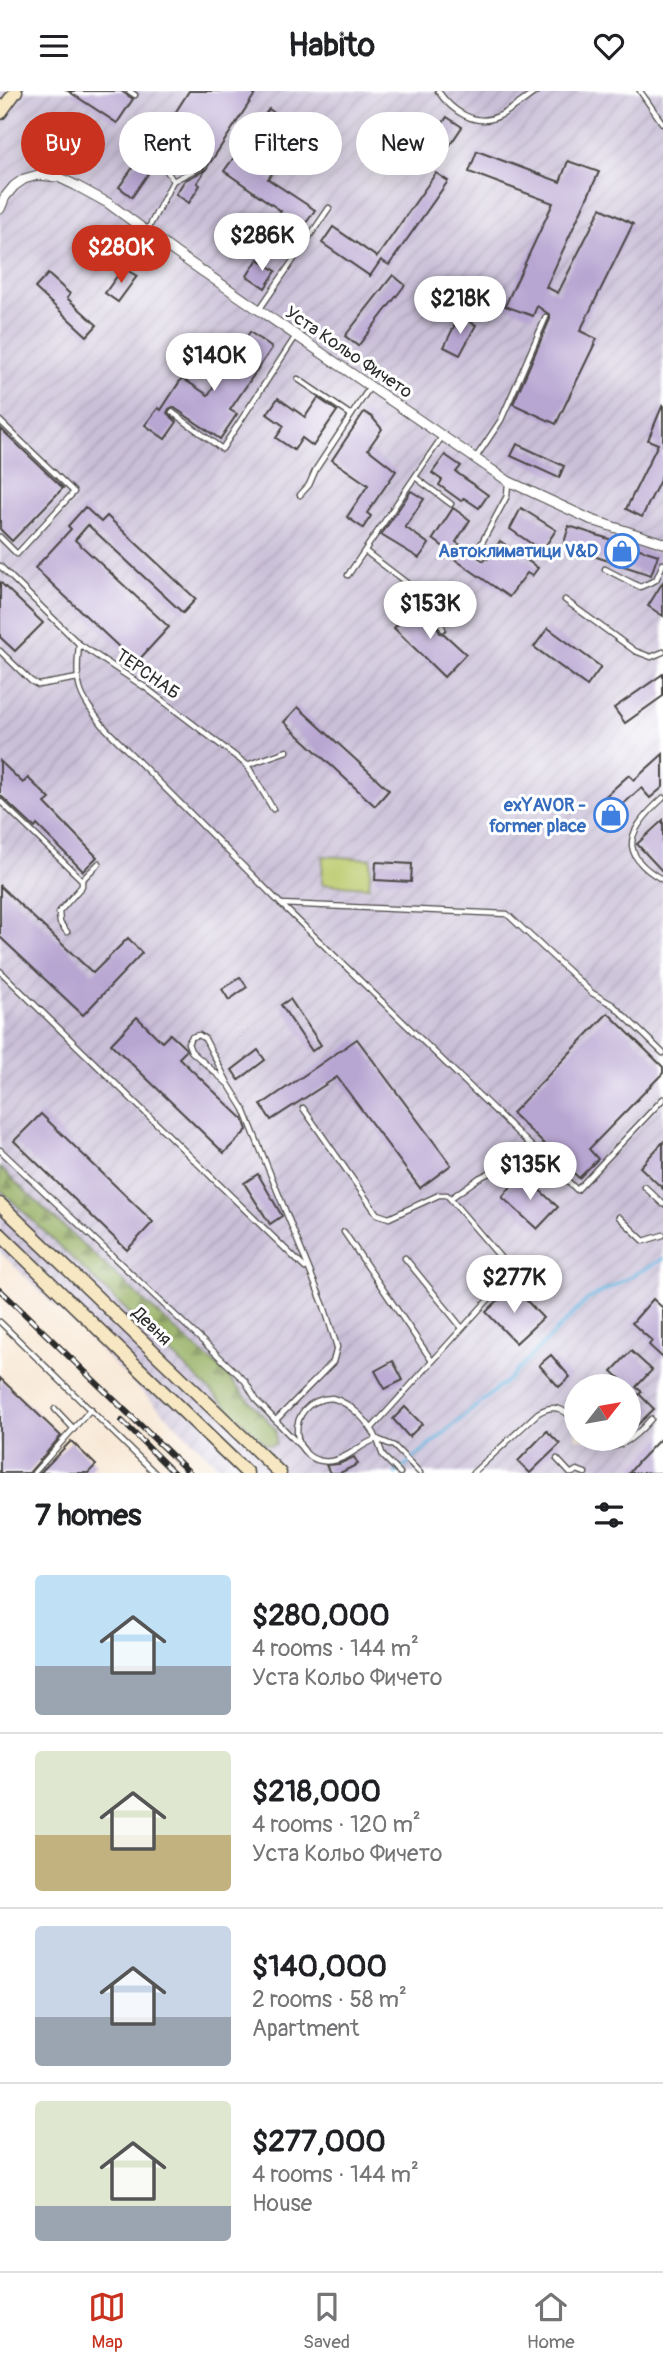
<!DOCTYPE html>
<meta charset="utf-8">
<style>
:root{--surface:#fff;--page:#f6f6f6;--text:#202124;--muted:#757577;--line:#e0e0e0;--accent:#c8321e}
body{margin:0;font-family:Pangolin,sans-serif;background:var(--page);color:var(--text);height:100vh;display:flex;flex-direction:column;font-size:26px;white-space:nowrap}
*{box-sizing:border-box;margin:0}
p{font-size:23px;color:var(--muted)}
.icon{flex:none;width:38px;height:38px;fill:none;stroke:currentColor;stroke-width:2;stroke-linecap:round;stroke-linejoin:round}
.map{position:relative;height:1382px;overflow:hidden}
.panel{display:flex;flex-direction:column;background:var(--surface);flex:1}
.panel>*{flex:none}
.hud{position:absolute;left:21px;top:21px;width:621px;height:63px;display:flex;gap:14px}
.needle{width:46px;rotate:59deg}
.buttons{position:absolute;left:564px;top:1283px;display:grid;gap:14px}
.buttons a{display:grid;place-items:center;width:77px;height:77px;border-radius:50%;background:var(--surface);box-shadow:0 4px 18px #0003;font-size:35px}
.price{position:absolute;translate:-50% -60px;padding:0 16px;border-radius:24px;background:#fff;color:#222;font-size:23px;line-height:46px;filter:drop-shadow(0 2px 4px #0008)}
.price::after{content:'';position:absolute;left:50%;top:42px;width:21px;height:16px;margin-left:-10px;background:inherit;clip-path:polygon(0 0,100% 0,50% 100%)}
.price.selected{background:var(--accent);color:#fff}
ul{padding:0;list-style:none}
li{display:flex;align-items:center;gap:21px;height:175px;padding:0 35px}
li+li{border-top:2px solid var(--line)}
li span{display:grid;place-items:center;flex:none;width:196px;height:140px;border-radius:7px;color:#555}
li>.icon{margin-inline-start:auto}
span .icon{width:84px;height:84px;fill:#fffc;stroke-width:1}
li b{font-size:30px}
h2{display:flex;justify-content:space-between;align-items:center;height:84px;padding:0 35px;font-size:30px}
.tag{padding:0 24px;border-radius:32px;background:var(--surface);box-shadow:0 4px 18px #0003;font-size:24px;line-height:63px}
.tag.selected{background:var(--accent);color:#fff}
header{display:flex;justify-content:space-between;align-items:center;height:91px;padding:0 35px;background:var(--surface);font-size:32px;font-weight:700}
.menu{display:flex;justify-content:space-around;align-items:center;height:98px;border-top:2px solid var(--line);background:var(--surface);font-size:19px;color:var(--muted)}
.menu a{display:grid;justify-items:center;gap:4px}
.menu .selected{color:var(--accent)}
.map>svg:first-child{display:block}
.industrial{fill:url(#industrial-furrows);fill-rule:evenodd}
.grass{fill:#bac96b;stroke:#727a4b;stroke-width:2}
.forest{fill:url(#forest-firs);stroke:#5f6c45;stroke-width:2}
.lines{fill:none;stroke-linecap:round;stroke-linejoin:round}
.stream{stroke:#62b2dd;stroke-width:3.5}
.building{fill:#b8a6d2}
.service-casing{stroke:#4a4744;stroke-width:7}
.minor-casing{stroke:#4a4744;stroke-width:11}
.secondary-casing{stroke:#4a4744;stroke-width:15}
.service{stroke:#fff;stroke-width:4.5}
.minor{stroke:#fff;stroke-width:9}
.secondary{stroke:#f7e8c3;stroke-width:12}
.rail-casing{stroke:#2b2b2b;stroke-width:6}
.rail{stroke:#fff;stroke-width:3.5;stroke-dasharray:10;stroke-linecap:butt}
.labels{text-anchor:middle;stroke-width:6;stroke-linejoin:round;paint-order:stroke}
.street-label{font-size:18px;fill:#2b2b2b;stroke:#fff}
.shop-label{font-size:18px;font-weight:bold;fill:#366cbe;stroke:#fff;text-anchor:end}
</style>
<header><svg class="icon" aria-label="menu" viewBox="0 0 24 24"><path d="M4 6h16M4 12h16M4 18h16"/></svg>Habito<svg class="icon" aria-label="heart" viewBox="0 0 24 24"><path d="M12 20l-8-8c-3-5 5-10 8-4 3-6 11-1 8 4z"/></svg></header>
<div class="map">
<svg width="663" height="1382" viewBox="0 0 663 1382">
<defs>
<pattern id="industrial-furrows" width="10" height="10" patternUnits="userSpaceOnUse" patternTransform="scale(1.75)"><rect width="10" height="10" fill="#c9bfd7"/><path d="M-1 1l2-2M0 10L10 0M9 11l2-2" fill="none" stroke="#ada4b9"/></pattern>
<pattern id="forest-firs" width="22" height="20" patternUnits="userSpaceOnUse" patternTransform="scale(1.75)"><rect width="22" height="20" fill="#93ad5f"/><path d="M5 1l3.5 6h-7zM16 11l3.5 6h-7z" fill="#788d4f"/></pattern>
</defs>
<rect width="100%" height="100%" fill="#fff"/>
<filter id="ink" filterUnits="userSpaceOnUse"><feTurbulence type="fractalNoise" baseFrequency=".0143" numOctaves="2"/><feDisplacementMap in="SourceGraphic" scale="14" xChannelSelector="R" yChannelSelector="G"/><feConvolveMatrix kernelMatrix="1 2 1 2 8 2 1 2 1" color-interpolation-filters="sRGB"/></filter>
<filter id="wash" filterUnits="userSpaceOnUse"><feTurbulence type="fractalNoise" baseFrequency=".00686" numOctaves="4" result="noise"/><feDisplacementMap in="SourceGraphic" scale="28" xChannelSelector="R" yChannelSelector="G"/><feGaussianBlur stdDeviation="1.57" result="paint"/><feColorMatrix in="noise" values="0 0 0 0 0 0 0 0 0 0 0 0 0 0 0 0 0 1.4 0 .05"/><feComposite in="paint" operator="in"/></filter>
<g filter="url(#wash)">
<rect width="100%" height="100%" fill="#f7e6d2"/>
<path class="industrial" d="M 0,0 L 663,0 L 663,1382 L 225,1382 L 0,1161 ZM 576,1295 L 628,1295 L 628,1348 L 576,1348 Z"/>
<path class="grass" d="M 323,765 L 371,768 L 369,796 L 322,793 Z"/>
<path class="forest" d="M 0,1077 L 185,1248 L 220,1277 L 276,1339 L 276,1353 L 267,1354 L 0,1098 Z"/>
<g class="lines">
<path class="stream" d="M 396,1382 L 509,1288 L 587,1209 L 663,1168"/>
</g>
<g id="blocks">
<g class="building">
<path d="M 68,0 L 121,0 L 133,8 L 117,32 Z"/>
<path d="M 189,0 L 257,0 L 197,92 L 200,94 L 189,112 L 176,103 L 185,89 L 203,80 L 205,74 L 200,71 L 183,77 L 182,72 L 174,74 L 168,50 L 158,49 Z"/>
<path d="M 269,18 L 301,41 L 268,88 L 315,119 L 302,138 L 279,123 L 281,120 L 224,80 Z"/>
<path d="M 447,26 L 462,36 L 435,76 L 420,65 Z"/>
<path d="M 477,60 L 560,91 L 568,70 L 599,81 L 546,196 L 558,202 L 601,117 L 633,133 L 580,240 L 597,248 L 556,333 L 513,313 L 550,228 L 550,224 L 537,215 L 533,225 L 505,215 L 553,112 L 469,81 Z"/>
<path d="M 139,68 L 152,77 L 132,106 L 119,96 Z"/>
<path d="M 436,82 L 448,90 L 389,174 L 381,169 L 370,185 L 322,152 L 333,136 L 377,166 Z"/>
<path d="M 258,168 L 276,180 L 265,197 L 247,185 Z"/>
<path d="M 123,177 L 137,185 L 118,211 L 105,202 Z"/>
<path d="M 48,183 L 70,203 L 67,207 L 97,234 L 87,245 L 35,197 Z"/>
<path d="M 393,184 L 405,194 L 358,255 L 345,245 Z"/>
<path d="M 459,225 L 476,234 L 460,264 L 444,256 Z"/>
<path d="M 250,241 L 272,257 L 230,319 L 237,323 L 220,348 L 173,316 L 169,318 L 167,322 L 177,331 L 165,348 L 145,334 L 158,317 L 161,319 L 182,287 L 208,304 Z"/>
<path d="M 278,307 L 305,326 L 318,307 L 337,320 L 313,355 L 302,347 L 294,359 L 276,347 L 284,335 L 267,323 Z"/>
<path d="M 663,313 L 663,383 L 642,426 L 626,418 L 658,353 L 648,349 Z"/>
<path d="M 364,321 L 372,326 L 382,338 L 368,358 L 396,380 L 367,422 L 371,425 L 363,437 L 347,426 L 368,394 L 332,369 Z"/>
<path d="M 0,337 L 63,397 L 12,450 L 0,438 Z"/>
<path d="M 517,353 L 564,375 L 559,387 L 511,365 Z"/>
<path d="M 445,364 L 461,375 L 456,381 L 488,404 L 479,417 L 464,407 L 461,410 L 439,394 L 442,389 L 432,382 Z"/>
<path d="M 411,400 L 424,408 L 405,436 L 429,453 L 419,467 L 381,444 Z"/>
<path d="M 85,416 L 101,431 L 107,425 L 196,508 L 183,522 L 88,434 L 75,449 L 169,536 L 136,572 L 35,477 L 71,438 L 68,435 Z"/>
<path d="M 453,417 L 470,429 L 456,451 L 484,470 L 486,467 L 488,468 L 500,450 L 538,477 L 532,485 L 527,482 L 509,506 L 447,463 L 449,460 L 433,448 Z"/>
<path d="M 521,417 L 556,439 L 542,460 L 510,438 Z"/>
<path d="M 569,435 L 658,464 L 651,484 L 563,455 Z"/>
<path d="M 0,491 L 43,532 L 15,560 L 0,546 Z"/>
<path d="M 663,491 L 663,525 L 648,515 Z"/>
<path d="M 416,515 L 436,534 L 440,542 L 444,543 L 466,563 L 444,586 L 394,537 Z"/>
<path d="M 548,537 L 601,576 L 587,595 L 534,556 Z"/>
<path d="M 663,583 L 663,605 L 625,632 L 614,617 Z"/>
<path d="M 298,616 L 389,699 L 375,715 L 284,631 Z"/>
<path d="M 663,663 L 663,696 L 650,707 L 641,697 L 611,724 L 599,711 L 629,684 L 634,689 Z"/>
<path d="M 0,670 L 23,692 L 28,687 L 50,708 L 45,712 L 97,766 L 83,780 L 37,734 L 35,737 L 0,704 Z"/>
<path d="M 663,729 L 663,781 L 637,753 Z"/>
<path d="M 376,771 L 412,773 L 411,791 L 375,789 Z"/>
<path d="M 0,795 L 93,882 L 128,847 L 142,862 L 83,924 L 0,846 Z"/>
<path d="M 240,886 L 247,896 L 229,909 L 222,898 Z"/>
<path d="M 290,908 L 321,954 L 312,960 L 281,914 Z"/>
<path d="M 608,922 L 663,976 L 663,982 L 589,1058 L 598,1068 L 579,1087 L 512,1022 Z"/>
<path d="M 137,926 L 162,951 L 170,943 L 185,957 L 186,960 L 179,967 L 243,1028 L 247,1039 L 224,1062 L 111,953 Z"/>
<path d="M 357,948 L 451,1074 L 420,1097 L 337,986 L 271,1029 L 261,1014 Z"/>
<path d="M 258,959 L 265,969 L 239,989 L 232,979 Z"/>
<path d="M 41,1023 L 153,1131 L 127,1159 L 14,1050 Z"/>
<path d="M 663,1051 L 663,1098 L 640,1076 Z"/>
<path d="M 258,1083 L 282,1125 L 270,1133 L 244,1092 Z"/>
<path d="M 522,1083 L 558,1116 L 537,1138 L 502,1106 Z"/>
<path d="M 513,1195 L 543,1227 L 516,1252 L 486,1221 Z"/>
<path d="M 653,1208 L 663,1217 L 663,1267 L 649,1254 L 652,1250 L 632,1232 Z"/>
<path d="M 631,1260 L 652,1279 L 636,1296 L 642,1301 L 639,1303 L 654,1318 L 628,1343 L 628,1295 L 612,1280 Z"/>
<path d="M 551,1264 L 570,1286 L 559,1296 L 539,1274 Z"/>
<path d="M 393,1270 L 403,1289 L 385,1298 L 375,1280 Z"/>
<path d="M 0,1287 L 61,1345 L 29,1382 L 0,1382 Z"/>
<path d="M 405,1316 L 422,1333 L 409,1346 L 393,1328 Z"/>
<path d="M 547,1340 L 560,1353 L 530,1382 L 518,1370 Z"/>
<path d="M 663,1345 L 663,1382 L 629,1382 L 638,1371 Z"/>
<path d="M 71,1350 L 96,1374 L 88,1382 L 40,1382 Z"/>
<path d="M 354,1366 L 358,1373 L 340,1382 L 330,1382 L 326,1374 L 339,1373 Z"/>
</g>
</g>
</g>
<g filter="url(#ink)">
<use href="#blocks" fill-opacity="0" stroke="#4a4744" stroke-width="2"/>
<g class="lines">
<g class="service-casing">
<g id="service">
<path d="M 129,0 L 135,4"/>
<path d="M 438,0 C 451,19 475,37 499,25 C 512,19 525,8 537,0"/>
<path d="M 640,0 L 663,33"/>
<path d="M 164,53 L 163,73 L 173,90"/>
<path d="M 87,157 L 115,172 L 126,172 L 147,140 L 173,90 L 200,76"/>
<path d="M 259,219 L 329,117"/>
<path d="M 298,288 L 351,324"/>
<path d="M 172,321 L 222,358 L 296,245"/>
<path d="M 0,330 L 74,401 L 17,463 L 0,446"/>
<path d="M 475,368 L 501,329 L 546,226"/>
<path d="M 415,386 L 451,413"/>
<path d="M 300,404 L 309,394 L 316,378 L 370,296"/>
<path d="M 480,455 L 507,405 L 508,391"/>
<path d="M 365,460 L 429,509 L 443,538"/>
<path d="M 0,475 L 79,553 L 146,597 L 247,674 L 273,718"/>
<path d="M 605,478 L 640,496 L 656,489 L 663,473"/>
<path d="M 348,484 L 442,346"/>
<path d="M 565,509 L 635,560 L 651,566 L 663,561"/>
<path d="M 79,553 C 75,597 78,603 105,637 L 281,813 L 577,1099 L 663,1008"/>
<path d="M 0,560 L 31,590 L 38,594 L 78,587"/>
<path d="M 247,674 L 287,660"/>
<path d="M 663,707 C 629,738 615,762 663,789"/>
<path d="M 0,710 L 82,789 L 99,772"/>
<path d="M 281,813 L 507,823 L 592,902 L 613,914 L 663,962"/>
<path d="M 67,841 L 60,832 L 59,821 L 82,795 L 82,789"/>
<path d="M 0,880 L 305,1177"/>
<path d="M 229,994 L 191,960 L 188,952 L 192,946 L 199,944 L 205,948 L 229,994 L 244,1018 L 324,1215 L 337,1256 L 333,1271 L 276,1329"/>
<path d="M 303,1017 L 377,1123 L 389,1127 L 439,1104 L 447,1104 L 506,1173 L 509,1180 L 506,1189 L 372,1337"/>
<path d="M 0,1059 L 245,1290 L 257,1310 L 304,1359"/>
<path d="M 645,1096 L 663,1113"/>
<path d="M 451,1107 L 479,1087 L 505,1074"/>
<path d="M 619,1126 L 644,1150 L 663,1144"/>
<path d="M 344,1141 L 432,1270"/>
<path d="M 405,1167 L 462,1237"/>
<path d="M 0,1231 L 155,1382"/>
<path d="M 332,1307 C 351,1312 369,1331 377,1348 C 360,1353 348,1368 332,1370 C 289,1376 282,1309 332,1307 Z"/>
<path d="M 55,1318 L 74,1338"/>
<path d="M 593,1348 C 615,1367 636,1345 651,1328"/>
<path d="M 557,1368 L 570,1382"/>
<path d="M 34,1382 L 91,1318"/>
<path d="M 400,1382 L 383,1365 L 377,1348 L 394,1355 L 420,1382"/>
<path d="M 473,1382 L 538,1322 C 555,1312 563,1318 576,1330"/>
<path d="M 572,1382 L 577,1379 L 585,1382"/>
</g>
</g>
<g class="minor-casing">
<path id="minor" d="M 0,118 L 5,106 L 14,95 L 24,88 L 38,84 L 58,86 L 75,94 L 108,112 L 176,162 L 508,390 L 592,429 L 663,452"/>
</g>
<g class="secondary-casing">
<g id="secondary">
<path d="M 0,22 L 16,0"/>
<path d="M 0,1113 L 280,1382"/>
<path d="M 0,1143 L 247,1382"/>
</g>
</g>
<use href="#service" class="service"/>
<use href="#minor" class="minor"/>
<use href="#secondary" class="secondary"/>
<g class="rail-casing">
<g id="rail">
<path d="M 0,1199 L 190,1382"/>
<path d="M 122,1330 L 174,1382"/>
</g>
</g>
<use href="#rail" class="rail"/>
</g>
</g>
<defs>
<g id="shop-ring" transform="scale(1.75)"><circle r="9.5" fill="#fff" stroke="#3f7fe0" stroke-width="1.5"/><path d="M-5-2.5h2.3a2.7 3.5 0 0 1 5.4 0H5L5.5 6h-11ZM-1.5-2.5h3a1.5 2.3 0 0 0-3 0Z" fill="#3f7fe0"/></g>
</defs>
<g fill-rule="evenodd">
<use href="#shop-ring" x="622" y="460"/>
<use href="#shop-ring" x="611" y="724"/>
</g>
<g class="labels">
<g class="street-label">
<text transform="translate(349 261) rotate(34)" y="6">Уста Кольо Фичето</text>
<text transform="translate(148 583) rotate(35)" y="6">ТЕРСНАБ</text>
<text transform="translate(152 1235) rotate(44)" y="6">Девня</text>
</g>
<g class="shop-label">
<text x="598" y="466">Автоклиматици V&amp;D</text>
<text x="586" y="720">exYAVOR -<tspan x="586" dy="21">former place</tspan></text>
</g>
</g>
</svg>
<div class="buttons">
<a><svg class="needle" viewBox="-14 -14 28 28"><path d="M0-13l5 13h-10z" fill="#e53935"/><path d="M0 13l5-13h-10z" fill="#757577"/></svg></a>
</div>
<b class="price" style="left:262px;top:182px">$286K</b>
<b class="price selected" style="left:121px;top:194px">$280K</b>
<b class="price" style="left:460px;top:245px">$218K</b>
<b class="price" style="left:214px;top:302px">$140K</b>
<b class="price" style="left:430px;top:550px">$153K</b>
<b class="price" style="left:530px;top:1111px">$135K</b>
<b class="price" style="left:514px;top:1224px">$277K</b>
<div class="hud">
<a class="tag selected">Buy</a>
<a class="tag">Rent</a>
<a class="tag">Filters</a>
<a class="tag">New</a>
</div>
</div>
<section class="panel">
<h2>7 homes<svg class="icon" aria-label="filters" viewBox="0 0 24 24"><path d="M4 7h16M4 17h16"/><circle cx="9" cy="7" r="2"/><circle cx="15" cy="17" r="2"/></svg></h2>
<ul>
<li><span style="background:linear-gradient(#bfe0f5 65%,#9aa5b1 0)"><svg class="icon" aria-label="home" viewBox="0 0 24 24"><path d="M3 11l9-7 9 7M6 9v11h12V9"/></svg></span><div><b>$280,000</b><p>4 rooms · 144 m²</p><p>Уста Кольо Фичето</p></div></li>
<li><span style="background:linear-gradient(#dfe7d0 60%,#c2b280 0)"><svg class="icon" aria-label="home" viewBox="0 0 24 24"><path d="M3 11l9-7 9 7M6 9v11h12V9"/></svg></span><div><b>$218,000</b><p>4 rooms · 120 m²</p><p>Уста Кольо Фичето</p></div></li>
<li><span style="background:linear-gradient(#c9d6e8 65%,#9aa5b1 0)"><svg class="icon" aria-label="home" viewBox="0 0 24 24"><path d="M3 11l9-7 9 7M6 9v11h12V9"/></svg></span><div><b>$140,000</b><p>2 rooms · 58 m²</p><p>Apartment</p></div></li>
<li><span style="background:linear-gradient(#dfe7d0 75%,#9aa5b1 0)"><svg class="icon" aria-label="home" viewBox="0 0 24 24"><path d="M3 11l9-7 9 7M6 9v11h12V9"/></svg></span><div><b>$277,000</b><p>4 rooms · 144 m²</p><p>House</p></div></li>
</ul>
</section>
<nav class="menu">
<a class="selected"><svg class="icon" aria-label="map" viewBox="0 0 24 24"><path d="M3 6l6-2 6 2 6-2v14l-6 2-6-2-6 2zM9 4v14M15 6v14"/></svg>Map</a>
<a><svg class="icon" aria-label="saved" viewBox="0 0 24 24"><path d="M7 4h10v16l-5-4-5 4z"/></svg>Saved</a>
<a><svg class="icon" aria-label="home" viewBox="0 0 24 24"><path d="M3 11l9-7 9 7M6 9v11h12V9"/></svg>Home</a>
</nav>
